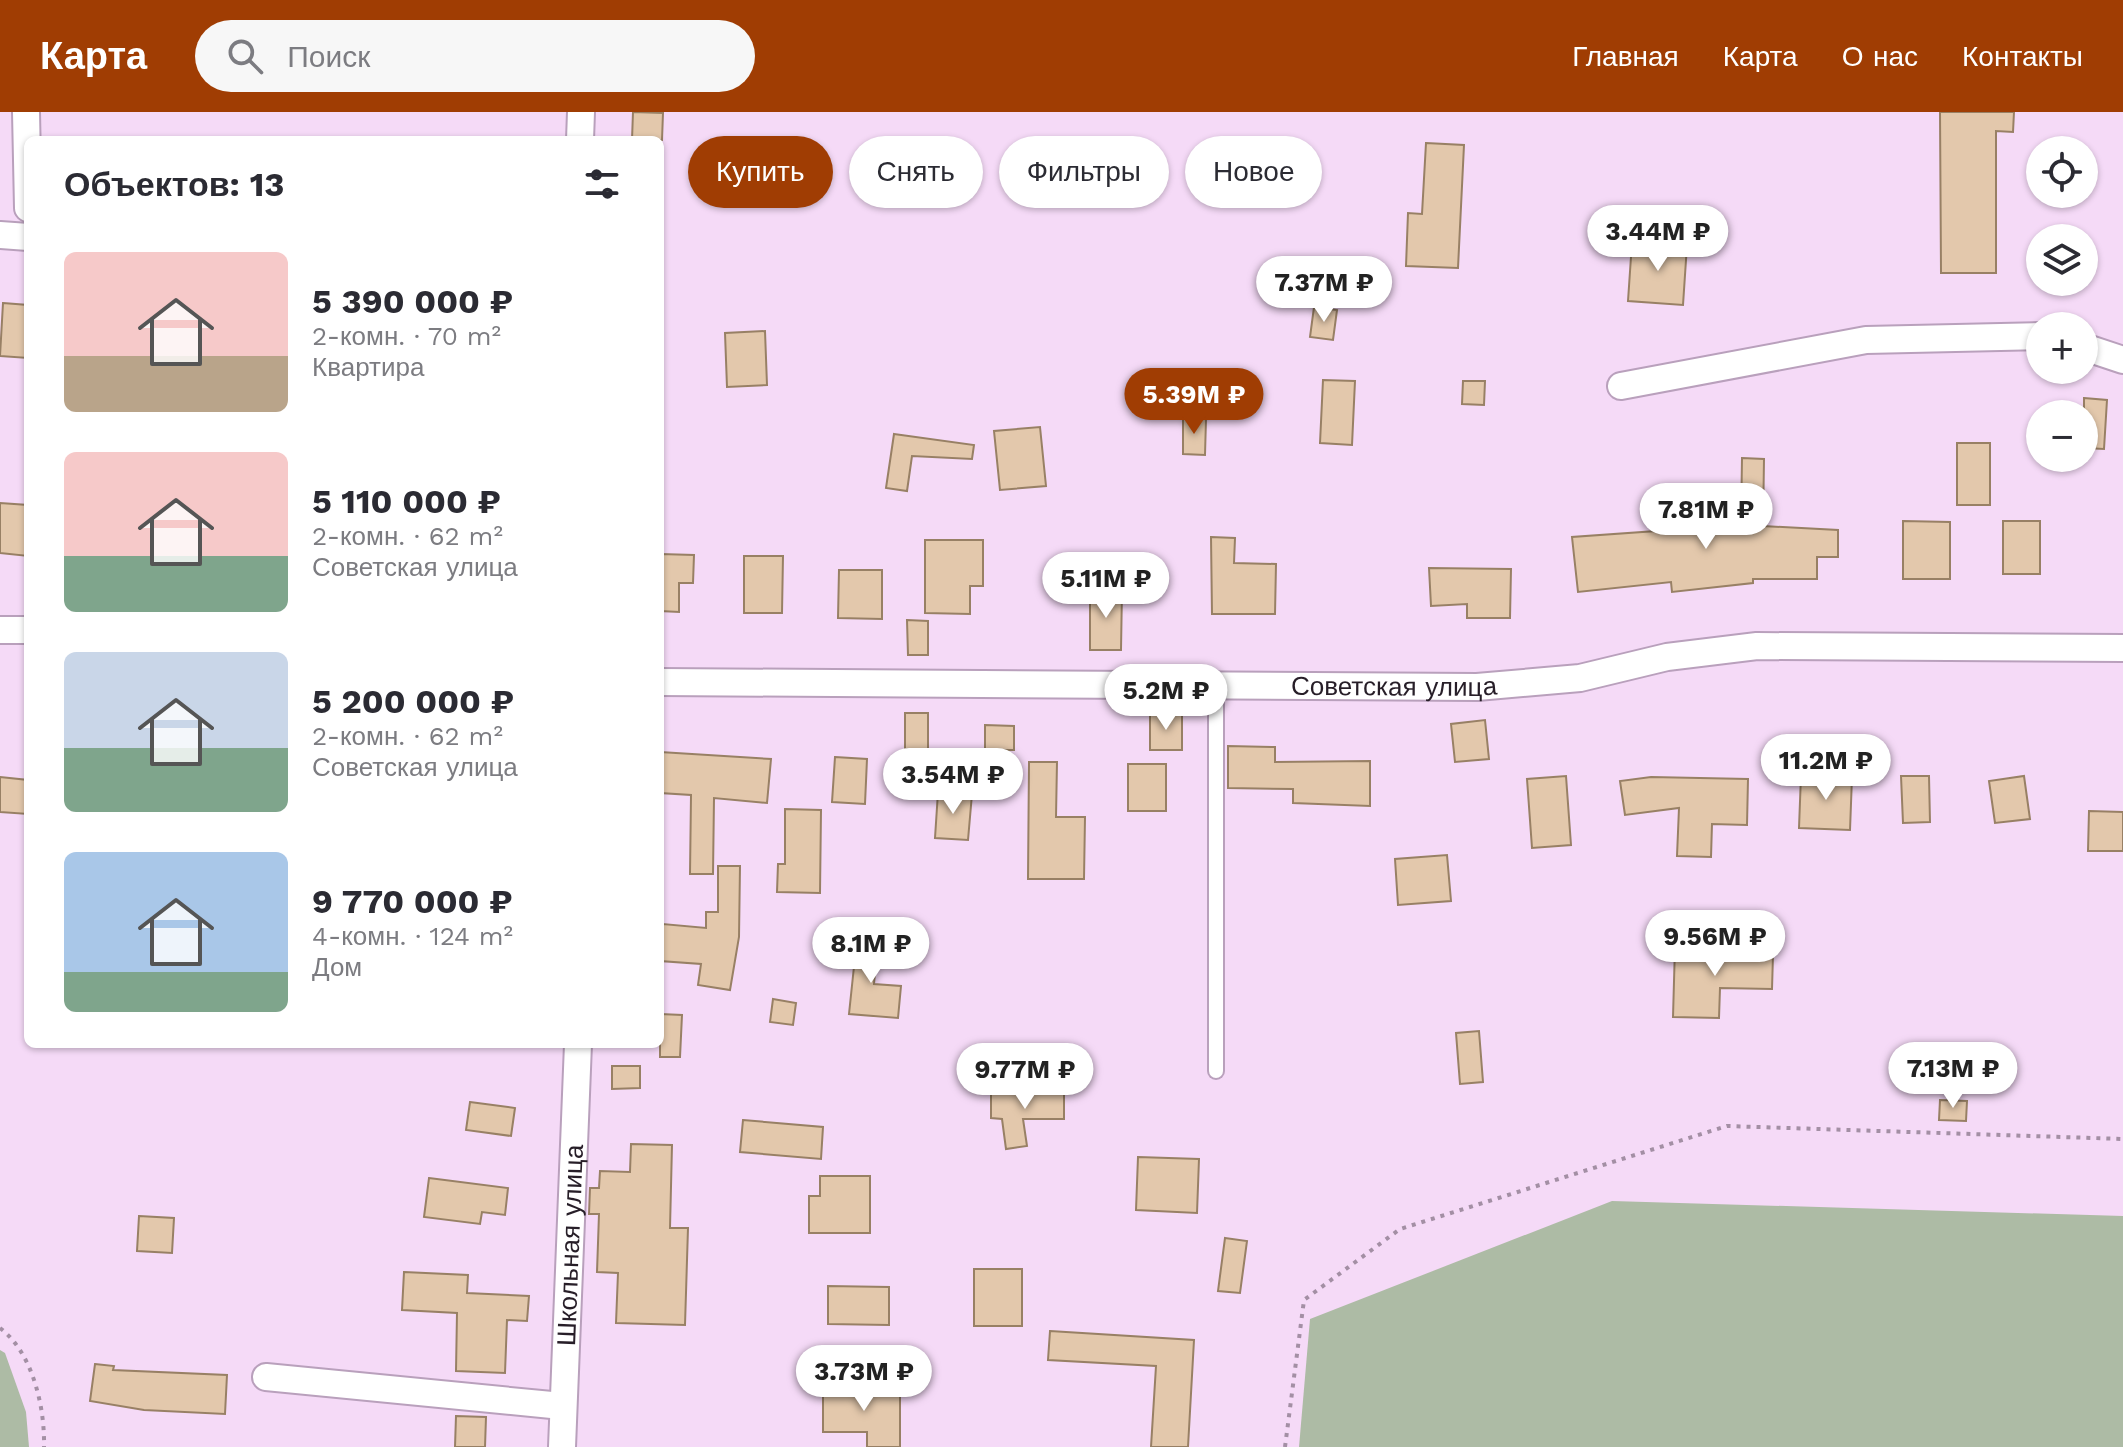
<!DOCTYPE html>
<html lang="ru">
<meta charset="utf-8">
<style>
:root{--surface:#fff;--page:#f7f7f7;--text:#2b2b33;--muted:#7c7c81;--accent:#a03d03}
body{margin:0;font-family:"Work Sans",sans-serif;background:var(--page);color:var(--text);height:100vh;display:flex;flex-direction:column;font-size:30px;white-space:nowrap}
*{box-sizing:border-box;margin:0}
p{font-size:26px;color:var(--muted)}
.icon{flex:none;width:44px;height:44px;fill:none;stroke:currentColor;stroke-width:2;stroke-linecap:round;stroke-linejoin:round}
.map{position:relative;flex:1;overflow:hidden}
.panel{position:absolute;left:24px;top:24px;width:640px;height:912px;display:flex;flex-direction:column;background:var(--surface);border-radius:12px;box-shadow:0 2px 6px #0004}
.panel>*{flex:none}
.banner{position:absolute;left:688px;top:24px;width:760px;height:72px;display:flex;gap:16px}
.controls{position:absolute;left:2026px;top:24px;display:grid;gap:16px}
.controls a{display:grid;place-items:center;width:72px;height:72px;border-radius:50%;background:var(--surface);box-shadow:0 2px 6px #0004;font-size:40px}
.price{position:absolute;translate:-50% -68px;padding:0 18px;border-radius:28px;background:#fff;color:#222;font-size:26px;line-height:52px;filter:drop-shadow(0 2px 4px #0008)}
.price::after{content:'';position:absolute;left:50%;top:48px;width:24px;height:18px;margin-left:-12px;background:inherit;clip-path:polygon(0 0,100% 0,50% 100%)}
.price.selected{background:var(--accent);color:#fff}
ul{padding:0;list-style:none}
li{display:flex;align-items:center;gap:24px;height:200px;padding:0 40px}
li span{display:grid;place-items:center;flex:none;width:224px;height:160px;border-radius:12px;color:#555}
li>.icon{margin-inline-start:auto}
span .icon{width:96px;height:96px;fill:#fffc;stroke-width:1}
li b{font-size:34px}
h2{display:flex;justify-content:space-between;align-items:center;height:96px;padding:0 40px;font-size:34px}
.pill{padding:0 28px;border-radius:36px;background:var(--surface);box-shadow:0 2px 6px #0004;font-size:28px;line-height:72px}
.pill.selected{background:var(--accent);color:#fff}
header{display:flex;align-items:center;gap:48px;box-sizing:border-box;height:112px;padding:0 40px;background:var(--accent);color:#fff}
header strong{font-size:38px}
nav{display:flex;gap:44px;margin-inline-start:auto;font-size:28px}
.search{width:560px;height:72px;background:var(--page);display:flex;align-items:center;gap:20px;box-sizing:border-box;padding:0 28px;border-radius:44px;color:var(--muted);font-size:30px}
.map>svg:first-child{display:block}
.green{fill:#adbba5}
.building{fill:#e3c8ac;stroke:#988065;stroke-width:2}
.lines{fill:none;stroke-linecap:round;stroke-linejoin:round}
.service-casing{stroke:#b9a0bc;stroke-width:18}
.minor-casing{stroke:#b9a0bc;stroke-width:30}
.path{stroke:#a38fa4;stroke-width:4;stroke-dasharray:4 6;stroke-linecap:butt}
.service{stroke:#fff;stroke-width:14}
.minor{stroke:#fff;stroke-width:26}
.labels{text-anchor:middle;stroke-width:7;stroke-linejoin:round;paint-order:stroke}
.street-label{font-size:26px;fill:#271e28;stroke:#fcecfd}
</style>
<header>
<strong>Карта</strong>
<div class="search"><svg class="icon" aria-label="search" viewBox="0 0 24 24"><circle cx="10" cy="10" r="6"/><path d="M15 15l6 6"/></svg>Поиск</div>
<nav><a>Главная</a><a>Карта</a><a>О нас</a><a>Контакты</a></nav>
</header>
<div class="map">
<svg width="2123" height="1335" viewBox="0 0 2123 1335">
<rect width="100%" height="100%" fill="#f5daf7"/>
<g class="green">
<path d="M 1612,1089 L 2123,1104 L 2123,1335 L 1299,1335 L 1310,1207 Z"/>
<path d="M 0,1238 L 5,1241 L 26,1300 L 29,1335 L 0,1335 Z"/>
</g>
<g class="building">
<path d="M 633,0 L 663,1 L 662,28 L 632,28 Z"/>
<path d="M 1940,0 L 2014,0 L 2013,20 L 1996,19 L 1996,161 L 1941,161 Z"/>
<path d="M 1426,31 L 1464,33 L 1458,156 L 1406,154 L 1408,101 L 1422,102 Z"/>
<path d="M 1632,130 L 1687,133 L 1683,193 L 1628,189 Z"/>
<path d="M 3,191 L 28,193 L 28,246 L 0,244 Z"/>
<path d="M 1314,195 L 1337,198 L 1333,228 L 1310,225 Z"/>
<path d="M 765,219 L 767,273 L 727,275 L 725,221 Z"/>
<path d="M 1323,268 L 1355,269 L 1352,333 L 1320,331 Z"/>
<path d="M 1463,269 L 1485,269 L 1484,293 L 1462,292 Z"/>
<path d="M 2084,286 L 2107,288 L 2104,337 L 2084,336 Z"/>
<path d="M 1183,306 L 1206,307 L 1205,343 L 1183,342 Z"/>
<path d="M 1040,315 L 1046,374 L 1000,378 L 994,319 Z"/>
<path d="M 894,322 L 974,333 L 972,347 L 912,344 L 907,379 L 886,376 Z"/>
<rect x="1957" y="331" width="33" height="62"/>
<path d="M 1742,346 L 1764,347 L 1763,414 L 1838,418 L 1838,445 L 1817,445 L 1817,467 L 1753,467 L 1753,471 L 1672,480 L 1671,470 L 1578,480 L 1572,425 L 1741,413 Z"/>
<path d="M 0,391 L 28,393 L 28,444 L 0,441 Z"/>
<path d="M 1903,409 L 1950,410 L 1950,467 L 1903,467 Z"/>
<rect x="2003" y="409" width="37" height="53"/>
<path d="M 1211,425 L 1235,426 L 1234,451 L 1276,452 L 1275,502 L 1212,502 Z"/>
<path d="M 925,428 L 983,428 L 983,474 L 970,474 L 970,502 L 925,501 Z"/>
<path d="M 660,442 L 694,443 L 693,471 L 679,471 L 679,500 L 660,499 Z"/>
<path d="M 744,444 L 783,444 L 782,501 L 744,501 Z"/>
<path d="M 1429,456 L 1511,457 L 1510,506 L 1467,506 L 1467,492 L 1431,494 Z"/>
<path d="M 839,458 L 882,458 L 882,507 L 838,506 Z"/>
<path d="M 1090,478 L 1122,478 L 1121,538 L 1090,538 Z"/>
<path d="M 907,508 L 928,509 L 928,543 L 908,543 Z"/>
<rect x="905" y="601" width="23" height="36"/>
<rect x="1150" y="603" width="32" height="35"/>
<path d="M 1485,608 L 1489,647 L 1455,650 L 1451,612 Z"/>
<path d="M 985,613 L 1014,614 L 1014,638 L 985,638 Z"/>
<path d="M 1228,634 L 1275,635 L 1275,650 L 1370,649 L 1370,694 L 1293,691 L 1293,677 L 1228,676 Z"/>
<path d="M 660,640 L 771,647 L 767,691 L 714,686 L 713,762 L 690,762 L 691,683 L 660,681 Z"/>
<path d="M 835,645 L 867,647 L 865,692 L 832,690 Z"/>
<path d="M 1029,650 L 1057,650 L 1056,705 L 1085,705 L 1084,767 L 1028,767 Z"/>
<rect x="1128" y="652" width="38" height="47"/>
<path d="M 1801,663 L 1852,665 L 1850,718 L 1799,716 Z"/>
<path d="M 1566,664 L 1571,733 L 1532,736 L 1527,667 Z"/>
<path d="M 1901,664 L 1929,664 L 1930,710 L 1903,711 Z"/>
<path d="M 2024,664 L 2030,707 L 1995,711 L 1989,669 Z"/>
<path d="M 0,665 L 28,668 L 28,702 L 0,700 Z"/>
<path d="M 1651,665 L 1748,667 L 1747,713 L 1712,712 L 1711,745 L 1677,744 L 1679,696 L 1625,703 L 1620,669 Z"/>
<path d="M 938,680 L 972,682 L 968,728 L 935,726 Z"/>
<path d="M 785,697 L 821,698 L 820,781 L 777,780 L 778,752 L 785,752 Z"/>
<path d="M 2089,699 L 2123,700 L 2123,739 L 2088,739 Z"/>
<path d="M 1447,743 L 1451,789 L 1398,793 L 1395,747 Z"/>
<path d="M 718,754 L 740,754 L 739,825 L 730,878 L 698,873 L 701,852 L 660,849 L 663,812 L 706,816 L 706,800 L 718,800 Z"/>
<path d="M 857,826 L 878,827 L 874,872 L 901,874 L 898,906 L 849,902 Z"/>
<path d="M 1675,834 L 1721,835 L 1721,841 L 1773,843 L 1772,877 L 1720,876 L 1719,906 L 1673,905 Z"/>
<path d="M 773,887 L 796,891 L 793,913 L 770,910 Z"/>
<path d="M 660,902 L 682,903 L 680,945 L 660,945 Z"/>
<path d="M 1479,919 L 1483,970 L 1460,972 L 1456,921 Z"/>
<path d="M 612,954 L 640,954 L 640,976 L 612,977 Z"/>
<path d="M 991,977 L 1064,978 L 1064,1007 L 1023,1007 L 1027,1034 L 1006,1037 L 1002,1007 L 991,1006 Z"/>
<path d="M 1940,988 L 1967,989 L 1966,1009 L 1939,1008 Z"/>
<path d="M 470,990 L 515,996 L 511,1024 L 466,1018 Z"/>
<path d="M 743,1008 L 823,1015 L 821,1047 L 740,1040 Z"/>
<path d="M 631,1032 L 672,1033 L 670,1116 L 688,1116 L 685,1213 L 616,1211 L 618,1161 L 597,1160 L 599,1102 L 589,1102 L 590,1076 L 599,1076 L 600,1059 L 630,1060 Z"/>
<path d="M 1138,1045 L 1199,1047 L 1197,1101 L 1136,1098 Z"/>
<path d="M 820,1064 L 870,1064 L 870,1121 L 809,1121 L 809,1084 L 820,1084 Z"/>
<path d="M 429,1066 L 508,1076 L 505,1103 L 482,1100 L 480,1112 L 424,1105 Z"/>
<path d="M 139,1104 L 174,1106 L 172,1141 L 137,1139 Z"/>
<path d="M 1225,1126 L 1247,1129 L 1240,1181 L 1218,1179 Z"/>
<rect x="974" y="1157" width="48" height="57"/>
<path d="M 404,1160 L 468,1163 L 467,1181 L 529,1184 L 527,1209 L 507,1208 L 505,1261 L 456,1259 L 457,1201 L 402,1198 Z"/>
<path d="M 828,1174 L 889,1175 L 889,1213 L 828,1212 Z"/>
<path d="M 1050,1219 L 1194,1228 L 1188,1335 L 1151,1335 L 1156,1254 L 1048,1248 Z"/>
<path d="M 95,1252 L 114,1254 L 113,1258 L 227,1263 L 225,1302 L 144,1298 L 90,1289 Z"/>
<path d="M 823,1275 L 900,1275 L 900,1335 L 867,1335 L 867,1320 L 823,1320 Z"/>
<path d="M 456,1304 L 486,1305 L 485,1335 L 455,1335 Z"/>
</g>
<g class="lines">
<g class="service-casing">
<path id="service" d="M 1216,959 L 1216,573"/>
</g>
<g class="minor-casing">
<g id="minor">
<path d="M 26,0 L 28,96"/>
<path d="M 580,28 L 581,0"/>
<path d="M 0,123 L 28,125"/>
<path d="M 2084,235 L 2123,248"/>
<path d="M 1621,274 L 1866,228 L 2040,224"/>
<path d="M 0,518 L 28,518"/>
<path id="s1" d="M 660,570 L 1477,575 L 1580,566 L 1667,545 L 1757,534 L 2123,536"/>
<path d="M 266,1265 L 562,1294"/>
<path id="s2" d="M 562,1335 L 578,932"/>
</g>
</g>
<g class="path">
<path d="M 0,1216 C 33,1241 45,1296 44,1335"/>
<path d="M 1285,1335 L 1304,1188 L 1400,1117 L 1727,1014 L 2123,1027"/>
</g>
<use href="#service" class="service"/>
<use href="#minor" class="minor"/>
</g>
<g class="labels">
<g class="street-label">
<text dy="9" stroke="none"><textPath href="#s1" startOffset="734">Советская улица</textPath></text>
<text dy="9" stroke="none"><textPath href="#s2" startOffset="202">Школьная улица</textPath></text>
</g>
</g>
</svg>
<div class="controls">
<a><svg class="icon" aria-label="locate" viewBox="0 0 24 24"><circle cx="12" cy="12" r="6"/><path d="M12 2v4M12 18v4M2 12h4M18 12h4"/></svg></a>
<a><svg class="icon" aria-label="layers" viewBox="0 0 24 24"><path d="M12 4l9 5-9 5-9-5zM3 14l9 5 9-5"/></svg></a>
<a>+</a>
<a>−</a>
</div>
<b class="price" style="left:1658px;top:161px">3.44M ₽</b>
<b class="price" style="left:1324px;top:212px">7.37M ₽</b>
<b class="price selected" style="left:1194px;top:324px">5.39M ₽</b>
<b class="price" style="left:1706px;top:439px">7.81M ₽</b>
<b class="price" style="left:1106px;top:508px">5.11M ₽</b>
<b class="price" style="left:1166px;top:620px">5.2M ₽</b>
<b class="price" style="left:1826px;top:690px">11.2M ₽</b>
<b class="price" style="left:953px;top:704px">3.54M ₽</b>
<b class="price" style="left:1715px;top:866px">9.56M ₽</b>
<b class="price" style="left:871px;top:873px">8.1M ₽</b>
<b class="price" style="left:1953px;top:998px">7.13M ₽</b>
<b class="price" style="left:1025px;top:999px">9.77M ₽</b>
<b class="price" style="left:864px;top:1301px">3.73M ₽</b>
<div class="banner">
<a class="pill selected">Купить</a>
<a class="pill">Снять</a>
<a class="pill">Фильтры</a>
<a class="pill">Новое</a>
</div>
<section class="panel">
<h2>Объектов: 13<svg class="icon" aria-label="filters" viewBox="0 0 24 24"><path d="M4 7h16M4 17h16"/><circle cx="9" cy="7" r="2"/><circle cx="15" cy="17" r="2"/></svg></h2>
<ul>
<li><span style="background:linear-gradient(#f6c9c9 65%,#b9a48a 0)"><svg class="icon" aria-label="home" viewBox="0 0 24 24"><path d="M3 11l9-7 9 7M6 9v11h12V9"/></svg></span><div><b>5 390 000 ₽</b><p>2-комн. · 70 m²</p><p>Квартира</p></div></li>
<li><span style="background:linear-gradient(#f6c9c9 65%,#7fa58c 0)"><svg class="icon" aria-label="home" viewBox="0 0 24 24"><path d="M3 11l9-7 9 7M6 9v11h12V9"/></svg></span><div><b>5 110 000 ₽</b><p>2-комн. · 62 m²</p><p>Советская улица</p></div></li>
<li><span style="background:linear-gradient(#c9d6e8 60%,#7fa58c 0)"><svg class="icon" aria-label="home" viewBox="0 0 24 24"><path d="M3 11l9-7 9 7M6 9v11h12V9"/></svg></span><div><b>5 200 000 ₽</b><p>2-комн. · 62 m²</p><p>Советская улица</p></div></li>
<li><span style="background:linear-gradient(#a9c7e8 75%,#7fa58c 0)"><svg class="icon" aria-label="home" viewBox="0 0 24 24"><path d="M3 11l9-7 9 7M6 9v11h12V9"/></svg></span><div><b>9 770 000 ₽</b><p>4-комн. · 124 m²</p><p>Дом</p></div></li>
</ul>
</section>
</div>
